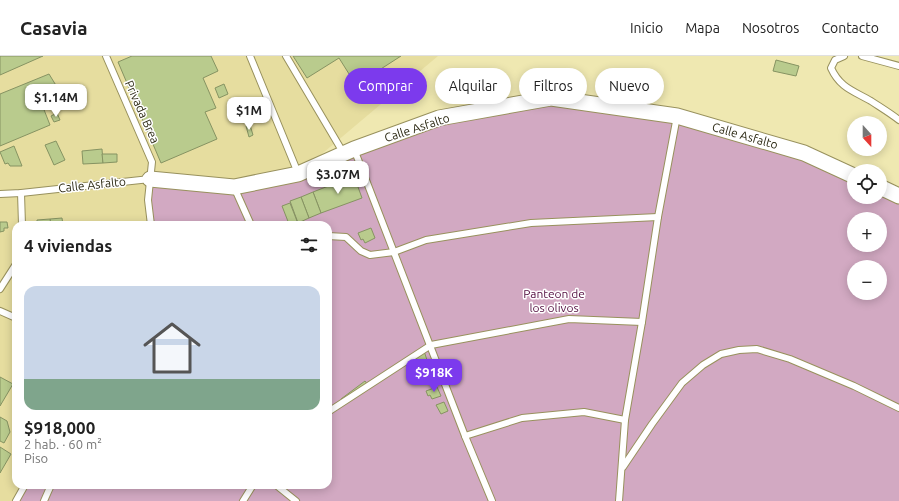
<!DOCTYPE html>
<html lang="es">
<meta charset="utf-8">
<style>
:root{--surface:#fff;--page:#f6f6f6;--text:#222;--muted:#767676;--line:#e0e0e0;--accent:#7c3aed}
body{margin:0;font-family:Ubuntu,sans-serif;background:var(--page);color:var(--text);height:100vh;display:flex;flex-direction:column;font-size:15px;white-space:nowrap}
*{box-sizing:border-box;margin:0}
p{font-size:13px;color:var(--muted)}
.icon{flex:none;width:22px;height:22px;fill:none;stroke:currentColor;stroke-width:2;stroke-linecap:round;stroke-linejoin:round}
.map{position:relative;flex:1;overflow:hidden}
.drawer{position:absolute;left:12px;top:165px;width:320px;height:268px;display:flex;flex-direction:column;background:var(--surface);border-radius:12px;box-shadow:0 2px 10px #0003}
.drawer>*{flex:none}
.hud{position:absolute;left:344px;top:12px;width:380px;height:36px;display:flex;gap:8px}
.needle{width:26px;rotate:159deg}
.buttons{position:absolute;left:847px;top:60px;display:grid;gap:8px}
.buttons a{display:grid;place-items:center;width:40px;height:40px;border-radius:50%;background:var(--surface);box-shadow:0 2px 10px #0003;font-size:20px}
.price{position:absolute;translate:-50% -34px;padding:0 9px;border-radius:8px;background:#fff;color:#222;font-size:13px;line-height:26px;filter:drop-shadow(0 1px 2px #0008)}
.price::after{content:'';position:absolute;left:50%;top:24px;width:12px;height:9px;margin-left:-6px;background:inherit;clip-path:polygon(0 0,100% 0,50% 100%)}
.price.on{background:var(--accent);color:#fff}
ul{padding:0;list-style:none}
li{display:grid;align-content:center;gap:8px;height:212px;padding:0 12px}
li span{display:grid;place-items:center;height:124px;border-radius:12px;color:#555}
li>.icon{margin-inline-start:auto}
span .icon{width:72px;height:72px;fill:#fffc;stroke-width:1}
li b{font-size:17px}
h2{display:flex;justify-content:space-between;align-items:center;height:48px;padding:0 12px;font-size:17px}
.chip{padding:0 14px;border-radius:18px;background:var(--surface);box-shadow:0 2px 10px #0003;font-size:14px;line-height:36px}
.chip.on{background:var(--accent);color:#fff}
header{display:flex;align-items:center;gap:24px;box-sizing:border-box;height:56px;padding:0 20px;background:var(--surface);border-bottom:1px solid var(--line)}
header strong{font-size:19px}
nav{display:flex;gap:22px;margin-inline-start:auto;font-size:14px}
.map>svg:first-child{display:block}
.built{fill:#e6dd9f}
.green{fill:#d2a9c2;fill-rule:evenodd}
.building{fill:#b9cb8d;stroke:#869362}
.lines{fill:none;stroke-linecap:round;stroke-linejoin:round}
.service-casing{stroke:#98915d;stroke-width:8}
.tertiary-casing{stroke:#98915d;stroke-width:17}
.service{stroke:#fff;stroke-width:6}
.tertiary{stroke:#fff;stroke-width:15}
.labels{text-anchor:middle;stroke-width:3;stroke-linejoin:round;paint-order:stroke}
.street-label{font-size:12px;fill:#2d2a15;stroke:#fff}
.park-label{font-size:12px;fill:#540f41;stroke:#fff}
</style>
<header>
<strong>Casavia</strong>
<nav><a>Inicio</a><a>Mapa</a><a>Nosotros</a><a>Contacto</a></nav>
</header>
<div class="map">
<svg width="899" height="445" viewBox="0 0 899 445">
<rect width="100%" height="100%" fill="#efe8b1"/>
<path class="built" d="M 0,0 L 438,0 L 298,118 L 149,169 L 16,169 L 16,429 L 22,429 L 13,445 L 0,445 Z"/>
<path class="green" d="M 551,42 L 677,60 L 854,120 L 854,141 L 880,141 L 880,131 L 899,140 L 899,445 L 14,445 L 22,429 L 328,429 L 328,169 L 149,169 L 150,123 L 234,131 L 298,118 L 439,62 ZM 854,163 L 880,163 L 880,189 L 854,189 ZM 854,211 L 880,211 L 880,237 L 854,237 Z"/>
<g class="building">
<path d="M 0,0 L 43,0 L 0,19 Z"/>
<path d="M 132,0 L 211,0 L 218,15 L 203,22 L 216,52 L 205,56 L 217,83 L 161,107 L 118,6 Z"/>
<path d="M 293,0 L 401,0 L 356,29 L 339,2 L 307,22 Z"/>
<path d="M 776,4 L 799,10 L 796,20 L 773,15 Z"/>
<path d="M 49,18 L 57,31 L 41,46 L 50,69 L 0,90 L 0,38 Z"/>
<path d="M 224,28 L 228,38 L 219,42 L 215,32 Z"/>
<path d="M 57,57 L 60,64 L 54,66 L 51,60 Z"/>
<path d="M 250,69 L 253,79 L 249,81 L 246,70 Z"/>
<path d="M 56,85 L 65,104 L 54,109 L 45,89 Z"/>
<path d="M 14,90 L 22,110 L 10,110 L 8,107 L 5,108 L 0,96 Z"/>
<path d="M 102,93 L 103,107 L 83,108 L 82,95 Z"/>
<path d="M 102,98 L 117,98 L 117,106 L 103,107 Z"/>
<path d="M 354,120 L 362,142 L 321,157 L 313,136 Z"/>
<path d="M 313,136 L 321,157 L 309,162 L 301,141 Z"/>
<path d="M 301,141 L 309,162 L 298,167 L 290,145 Z"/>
<path d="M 290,147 L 297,165 L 289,168 L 282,150 Z"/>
<path d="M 62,162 L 63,169 L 51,169 L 50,163 Z"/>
<path d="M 50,163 L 51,169 L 33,169 L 37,168 L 37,164 Z"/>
<path d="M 0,166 L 7,166 L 8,172 L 4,172 L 4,175 L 0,176 Z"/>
<path d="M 371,172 L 375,182 L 365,187 L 363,183 L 361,184 L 358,177 Z"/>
<path d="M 424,295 L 427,304 L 407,312 L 406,307 L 404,308 L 402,304 Z"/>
<path d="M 431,312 L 434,321 L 420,327 L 418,322 L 415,323 L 414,318 Z"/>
<path d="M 0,321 L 13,328 L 0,350 Z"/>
<path d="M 365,325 L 368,329 L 344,346 L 341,343 Z"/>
<path d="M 437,331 L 441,340 L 432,343 L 430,339 L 428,340 L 426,335 Z"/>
<path d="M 444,346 L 448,355 L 441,358 L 436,349 Z"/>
<path d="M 0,361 L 7,365 L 10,376 L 4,387 L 0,385 Z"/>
<path d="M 0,391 L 11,398 L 0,417 Z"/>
</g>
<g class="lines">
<g class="service-casing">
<g id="service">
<path d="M 106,0 L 152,106 L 148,144 L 151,169"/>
<path d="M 250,0 L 298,117"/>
<path d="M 286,0 L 344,98"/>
<path d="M 844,0 L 835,4 L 831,12 C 840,32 854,35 871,45 C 880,51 890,57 899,64"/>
<path d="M 862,0 L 899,10"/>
<path d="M 354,93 L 465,380 L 492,445"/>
<path d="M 234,131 L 251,169"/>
<path d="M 21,137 L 22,169"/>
<path d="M 0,138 L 21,137 L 150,123"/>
<path d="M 328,180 L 346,181 L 361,195 L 370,199 L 394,196 L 426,184 L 531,167 L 658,161"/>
<path d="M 0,233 L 16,208"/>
<path d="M 0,255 L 16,262"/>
<path d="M 328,356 L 431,289 L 569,263 L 642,266"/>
<path d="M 465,380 L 522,362 L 584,356 L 625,364"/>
<path d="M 623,411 L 652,368 L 682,327 L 703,309 L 721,298 L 739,294 L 757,293 L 790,303 L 854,330 L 899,352"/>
<path d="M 276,429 L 296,445"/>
<path d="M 16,445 L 25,429"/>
<path d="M 44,445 L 51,429"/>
<path d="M 243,445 L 253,429"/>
<path d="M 619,445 L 625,364 L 642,266 L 658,161 L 677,60"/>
</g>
</g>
<g class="tertiary-casing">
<g id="tertiary">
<path d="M 150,123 L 234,131 L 298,118 L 354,93 L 439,62 L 551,42 L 677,60 L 804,97 L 854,120"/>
<path d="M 880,131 L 899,140"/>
</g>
</g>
<use href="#service" class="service"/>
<use href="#tertiary" class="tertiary"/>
</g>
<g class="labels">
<g class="street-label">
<text transform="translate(142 56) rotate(66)" y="4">Privada Brea</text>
<text transform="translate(417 72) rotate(-18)" y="4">Calle Asfalto</text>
<text transform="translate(745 80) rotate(16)" y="4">Calle Asfalto</text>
<text transform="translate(92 129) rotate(-6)" y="4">Calle Asfalto</text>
</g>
<g class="park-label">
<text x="554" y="242">Panteon de<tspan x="554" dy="14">los olivos</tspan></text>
</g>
</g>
</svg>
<div class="buttons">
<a><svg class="needle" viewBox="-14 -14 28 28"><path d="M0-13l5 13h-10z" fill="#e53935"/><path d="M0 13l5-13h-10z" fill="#767676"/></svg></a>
<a><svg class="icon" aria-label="locate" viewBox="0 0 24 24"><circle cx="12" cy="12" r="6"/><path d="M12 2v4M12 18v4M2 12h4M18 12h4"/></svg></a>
<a>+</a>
<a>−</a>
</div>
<b class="price" style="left:56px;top:62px">$1.14M</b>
<b class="price" style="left:249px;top:75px">$1M</b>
<b class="price" style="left:338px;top:139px">$3.07M</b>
<b class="price on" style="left:434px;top:337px">$918K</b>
<div class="hud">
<a class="chip on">Comprar</a>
<a class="chip">Alquilar</a>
<a class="chip">Filtros</a>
<a class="chip">Nuevo</a>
</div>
<section class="drawer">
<h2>4 viviendas<svg class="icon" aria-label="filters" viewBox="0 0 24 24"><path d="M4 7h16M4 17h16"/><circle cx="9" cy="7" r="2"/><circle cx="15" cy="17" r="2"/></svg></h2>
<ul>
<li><span style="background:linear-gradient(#c9d6e8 75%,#7fa58c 0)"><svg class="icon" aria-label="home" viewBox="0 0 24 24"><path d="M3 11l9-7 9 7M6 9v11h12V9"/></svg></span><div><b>$918,000</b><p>2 hab. · 60 m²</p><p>Piso</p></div></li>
</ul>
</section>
</div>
